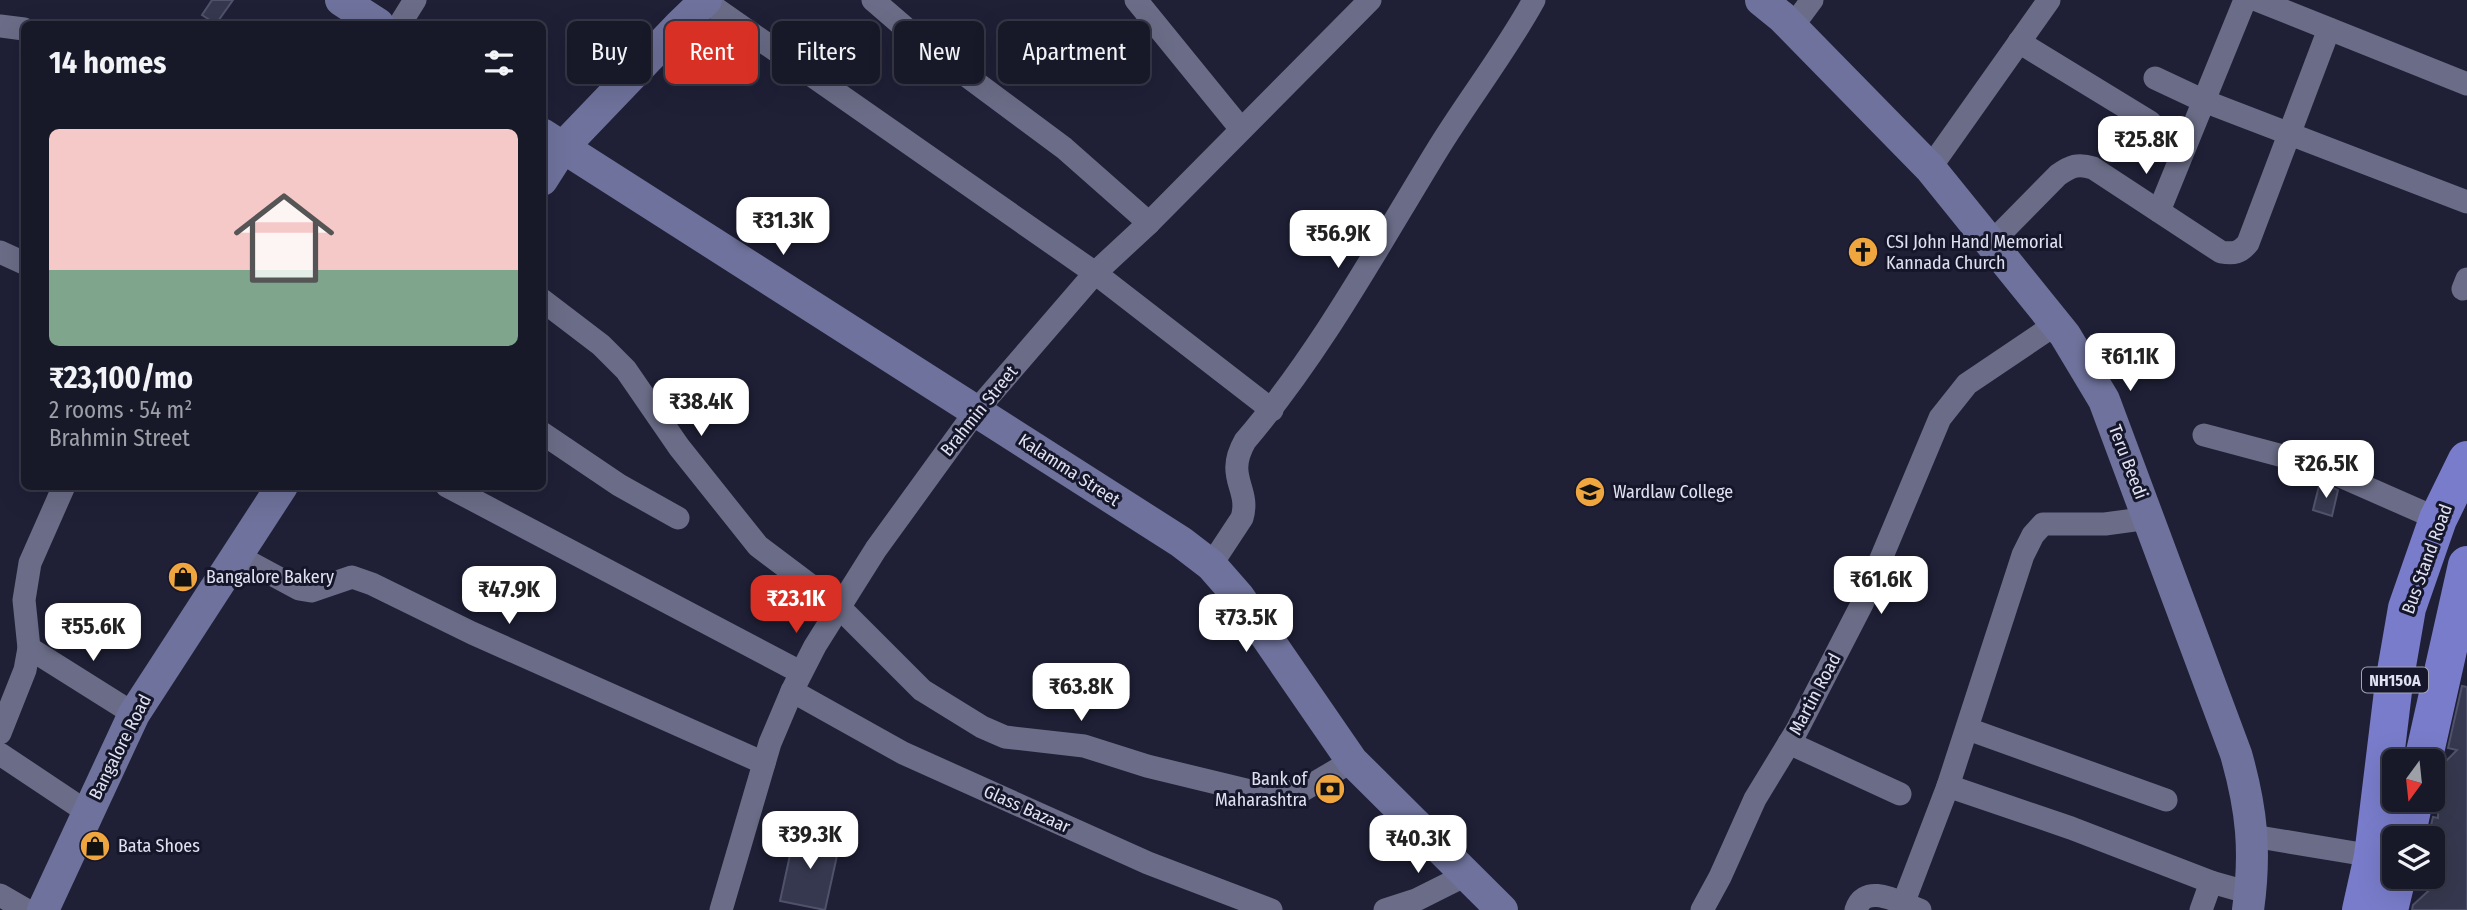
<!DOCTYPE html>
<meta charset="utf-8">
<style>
:root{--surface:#171828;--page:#242534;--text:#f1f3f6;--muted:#9ea0a8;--line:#363745;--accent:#d93025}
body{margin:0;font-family:"Fira Sans Condensed",sans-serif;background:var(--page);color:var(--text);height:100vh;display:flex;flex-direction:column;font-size:26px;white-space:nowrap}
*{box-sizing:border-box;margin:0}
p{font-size:23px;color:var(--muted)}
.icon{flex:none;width:38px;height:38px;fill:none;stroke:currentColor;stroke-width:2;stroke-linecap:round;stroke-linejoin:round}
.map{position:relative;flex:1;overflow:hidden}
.side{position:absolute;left:21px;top:21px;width:525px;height:469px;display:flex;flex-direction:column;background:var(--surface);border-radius:10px;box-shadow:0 7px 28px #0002,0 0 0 2px var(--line)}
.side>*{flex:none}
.hud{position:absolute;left:567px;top:21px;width:665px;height:63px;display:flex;gap:14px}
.needle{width:46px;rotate:195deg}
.buttons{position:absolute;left:2382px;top:749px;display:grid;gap:14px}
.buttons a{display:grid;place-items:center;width:63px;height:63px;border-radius:10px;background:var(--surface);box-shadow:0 7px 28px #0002,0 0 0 2px var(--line);font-size:35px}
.price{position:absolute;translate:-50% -60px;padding:0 16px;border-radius:14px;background:#fff;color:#222;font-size:23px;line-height:46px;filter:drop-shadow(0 2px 4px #0008)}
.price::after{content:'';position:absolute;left:50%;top:42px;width:21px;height:16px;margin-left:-10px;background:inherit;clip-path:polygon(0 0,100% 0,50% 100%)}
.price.active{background:var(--accent);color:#fff}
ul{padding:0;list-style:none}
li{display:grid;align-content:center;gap:14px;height:371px;padding:0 28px}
li span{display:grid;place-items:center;height:217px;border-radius:10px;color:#555}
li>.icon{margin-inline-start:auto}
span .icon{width:126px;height:126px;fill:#fffc;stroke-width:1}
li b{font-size:30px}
h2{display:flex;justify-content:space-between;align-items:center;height:84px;padding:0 28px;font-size:30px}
.pill{padding:0 24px;border-radius:10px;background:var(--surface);box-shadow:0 7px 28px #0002,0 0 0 2px var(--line);font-size:24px;line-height:63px}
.pill.active{background:var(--accent);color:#fff}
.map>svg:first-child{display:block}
.building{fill:#36384f;stroke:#50526b;stroke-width:2}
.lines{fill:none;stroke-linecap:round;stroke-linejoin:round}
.street{stroke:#6b6d88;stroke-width:23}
.secondary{stroke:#6f729c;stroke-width:32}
.highway{stroke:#797cca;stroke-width:38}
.labels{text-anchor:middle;stroke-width:6;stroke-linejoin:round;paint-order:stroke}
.shield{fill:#16162b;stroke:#a3a5b6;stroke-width:2}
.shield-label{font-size:16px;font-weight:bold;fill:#e0e2f1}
.poi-label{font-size:18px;fill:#e0e2f1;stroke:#16162b;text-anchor:start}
.street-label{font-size:18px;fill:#e0e2f1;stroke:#16162b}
</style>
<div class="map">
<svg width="2467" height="910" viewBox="0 0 2467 910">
<rect width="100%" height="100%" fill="#1f2036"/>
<g class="building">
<path d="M 212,0 L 233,0 L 216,24 L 202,15 Z"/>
<path d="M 2320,482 L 2338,490 L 2332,516 L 2313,510 Z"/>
<path d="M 2462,686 L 2467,687 L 2467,910 L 2412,910 L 2413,905 L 2437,883 L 2432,882 L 2432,838 L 2428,838 L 2433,817 L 2438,818 L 2439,776 L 2445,762 L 2457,750 L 2448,748 Z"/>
<path d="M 795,832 L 840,842 L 825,910 L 780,901 Z"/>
</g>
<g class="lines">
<g class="street">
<path d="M 873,0 L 924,44 L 1064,148 L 1149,223"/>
<path d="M 1136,0 L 1241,129"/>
<path d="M 2257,0 L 2467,84"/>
<path d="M 705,1 L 1095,273 L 1272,410"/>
<path d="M 400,24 L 415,0"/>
<path d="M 0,26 L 24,29"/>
<path d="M 1792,27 L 1812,0"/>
<path d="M 2019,42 L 2150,122"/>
<path d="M 2155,78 L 2204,101 L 2467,202"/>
<path d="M 1930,168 L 2049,0"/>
<path d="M 2159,211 L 2245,0"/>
<path d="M 1991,243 L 2058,175 C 2071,166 2078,163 2093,168 L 2221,252 C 2234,254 2240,253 2248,243 L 2329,29"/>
<path d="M 0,252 L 24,263"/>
<path d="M 2463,289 L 2467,279"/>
<path d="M 542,300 L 601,345 L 626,370 L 679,447 L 758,546 L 839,607 L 922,690 L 982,727 L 1005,737 L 1084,746 L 1147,766 L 1250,791 L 1278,793 L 1303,790 L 1352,761"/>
<path d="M 542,433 L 619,485 L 678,518"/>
<path d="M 2204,435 L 2313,464 L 2438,519"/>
<path d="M 447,486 L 800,672"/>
<path d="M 236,555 L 299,589 L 311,591 L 352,577 L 372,584 L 472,633 L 764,763"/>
<path d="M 1211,565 L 1242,518 C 1251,488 1224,478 1245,441 C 1320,353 1376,250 1436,152 C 1467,101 1505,53 1534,0"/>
<path d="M 29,648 L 134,714"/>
<path d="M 792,691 L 903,753 L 1148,863 L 1271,910"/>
<path d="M 1968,729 L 2166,800"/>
<path d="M 0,733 L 25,670 L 29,648 L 24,600 L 30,563 L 64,486"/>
<path d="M 1789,743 L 1900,794"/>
<path d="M 0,754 L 87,812"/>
<path d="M 1948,786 L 2071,828 L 2211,882 L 2201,910"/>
<path d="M 2253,836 L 2373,856"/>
<path d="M 2211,882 L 2250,893"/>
<path d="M 0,895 L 26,910"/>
<path d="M 1903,904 L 1948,786 L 2023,555 L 2033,535 L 2043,524 L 2105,524 L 2149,518"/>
<path d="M 721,910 L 770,743 L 792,691 L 815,646 L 876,549 L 976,411 L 1095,273 L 1149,223 L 1370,0"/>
<path d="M 1385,910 L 1416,900 L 1466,875"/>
<path d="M 1702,910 L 1720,877 L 1755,799 L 1797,730 L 1862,604 L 1940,418 L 1967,384 L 2056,324"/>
<path d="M 1856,910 C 1865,881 1900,903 1920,910"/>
</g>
<g class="secondary">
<path d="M 341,0 L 378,24"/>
<path d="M 1761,0 L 1782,17 L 1930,168 L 2065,335 L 2104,400 L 2236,754 C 2252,810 2256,852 2248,910"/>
<path d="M 542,134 L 1181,542 L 1211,565 L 1239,597 L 1352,761 L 1502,910"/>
<path d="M 542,180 L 563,147 L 679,26 L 706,0"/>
<path d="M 43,910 L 134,714 L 282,486"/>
</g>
<g class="highway">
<path d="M 2423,761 L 2467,565"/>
<path d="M 2406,838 L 2414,800"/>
<path d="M 2361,910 L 2373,856 L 2394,683 L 2407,608 L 2438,519 L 2467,460"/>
<path d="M 2389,910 L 2397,877"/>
</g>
</g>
<defs>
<g id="church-disc" transform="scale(1.575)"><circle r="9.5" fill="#f0a63f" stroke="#16162b"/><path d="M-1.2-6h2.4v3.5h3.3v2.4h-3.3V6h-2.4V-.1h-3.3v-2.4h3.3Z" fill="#111"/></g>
<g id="university-disc" transform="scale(1.575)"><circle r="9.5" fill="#f0a63f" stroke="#16162b"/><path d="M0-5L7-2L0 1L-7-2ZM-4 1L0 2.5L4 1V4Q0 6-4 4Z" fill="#111"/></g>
<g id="shop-disc" transform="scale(1.575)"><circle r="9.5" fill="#f0a63f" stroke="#16162b"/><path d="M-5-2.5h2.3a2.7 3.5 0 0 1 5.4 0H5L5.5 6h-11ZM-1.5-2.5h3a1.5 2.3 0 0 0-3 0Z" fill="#111"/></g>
<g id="bank-disc" transform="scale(1.575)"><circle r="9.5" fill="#f0a63f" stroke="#16162b"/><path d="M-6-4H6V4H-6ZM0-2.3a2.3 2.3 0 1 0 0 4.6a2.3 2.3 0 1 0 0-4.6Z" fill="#111"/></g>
</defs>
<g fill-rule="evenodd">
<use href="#church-disc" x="1863" y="252"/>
<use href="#university-disc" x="1590" y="492"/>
<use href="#shop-disc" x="183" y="577"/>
<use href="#bank-disc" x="1330" y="789"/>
<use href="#shop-disc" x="95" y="846"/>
</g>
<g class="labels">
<rect class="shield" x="2362" y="667.5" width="66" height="25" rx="5"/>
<g class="shield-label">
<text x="2395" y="686">NH150A</text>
</g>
<g class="poi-label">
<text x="1886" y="248">CSI John Hand Memorial<tspan x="1886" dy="21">Kannada Church</tspan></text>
<text x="1613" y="498">Wardlaw College</text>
<text x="206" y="583">Bangalore Bakery</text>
<text x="1307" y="785" text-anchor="end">Bank of<tspan x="1307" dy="21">Maharashtra</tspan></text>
<text x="118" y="852">Bata Shoes</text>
</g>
<g class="street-label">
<text transform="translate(979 411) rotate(-51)" y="6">Brahmin Street</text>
<text transform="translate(2128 462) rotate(69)" y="6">Teru Beedi</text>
<text transform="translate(1069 470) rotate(33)" y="6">Kalamma Street</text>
<text transform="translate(2427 559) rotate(-70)" y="6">Bus Stand Road</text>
<text transform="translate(1815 694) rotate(-62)" y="6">Martin Road</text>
<text transform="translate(120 747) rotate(-63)" y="6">Bangalore Road</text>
<text transform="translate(1027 809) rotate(24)" y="6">Glass Bazaar</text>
</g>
</g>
</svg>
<div class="buttons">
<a><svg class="needle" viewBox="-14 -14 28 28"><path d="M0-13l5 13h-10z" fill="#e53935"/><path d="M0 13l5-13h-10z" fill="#9ea0a8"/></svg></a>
<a><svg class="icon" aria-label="layers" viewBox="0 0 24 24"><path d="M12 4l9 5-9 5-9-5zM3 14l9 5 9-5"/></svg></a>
</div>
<b class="price" style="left:2146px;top:176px">₹25.8K</b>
<b class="price" style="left:783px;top:257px">₹31.3K</b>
<b class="price" style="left:1338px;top:270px">₹56.9K</b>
<b class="price" style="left:2130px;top:393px">₹61.1K</b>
<b class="price" style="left:701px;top:438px">₹38.4K</b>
<b class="price" style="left:2326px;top:500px">₹26.5K</b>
<b class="price" style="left:1881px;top:616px">₹61.6K</b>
<b class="price" style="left:509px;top:626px">₹47.9K</b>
<b class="price active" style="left:796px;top:635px">₹23.1K</b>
<b class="price" style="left:1246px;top:654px">₹73.5K</b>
<b class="price" style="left:93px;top:663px">₹55.6K</b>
<b class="price" style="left:1081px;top:723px">₹63.8K</b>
<b class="price" style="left:810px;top:871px">₹39.3K</b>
<b class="price" style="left:1418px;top:875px">₹40.3K</b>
<div class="hud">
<a class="pill">Buy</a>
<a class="pill active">Rent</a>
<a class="pill">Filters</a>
<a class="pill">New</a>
<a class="pill">Apartment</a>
</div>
<section class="side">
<h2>14 homes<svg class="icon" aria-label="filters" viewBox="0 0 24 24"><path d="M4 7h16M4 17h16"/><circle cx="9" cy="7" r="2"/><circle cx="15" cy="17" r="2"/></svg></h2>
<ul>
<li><span style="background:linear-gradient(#f6c9c9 65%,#7fa58c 0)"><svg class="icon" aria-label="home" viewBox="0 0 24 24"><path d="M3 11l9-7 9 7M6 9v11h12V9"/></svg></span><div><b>₹23,100/mo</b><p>2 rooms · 54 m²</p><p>Brahmin Street</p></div></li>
</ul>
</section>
</div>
